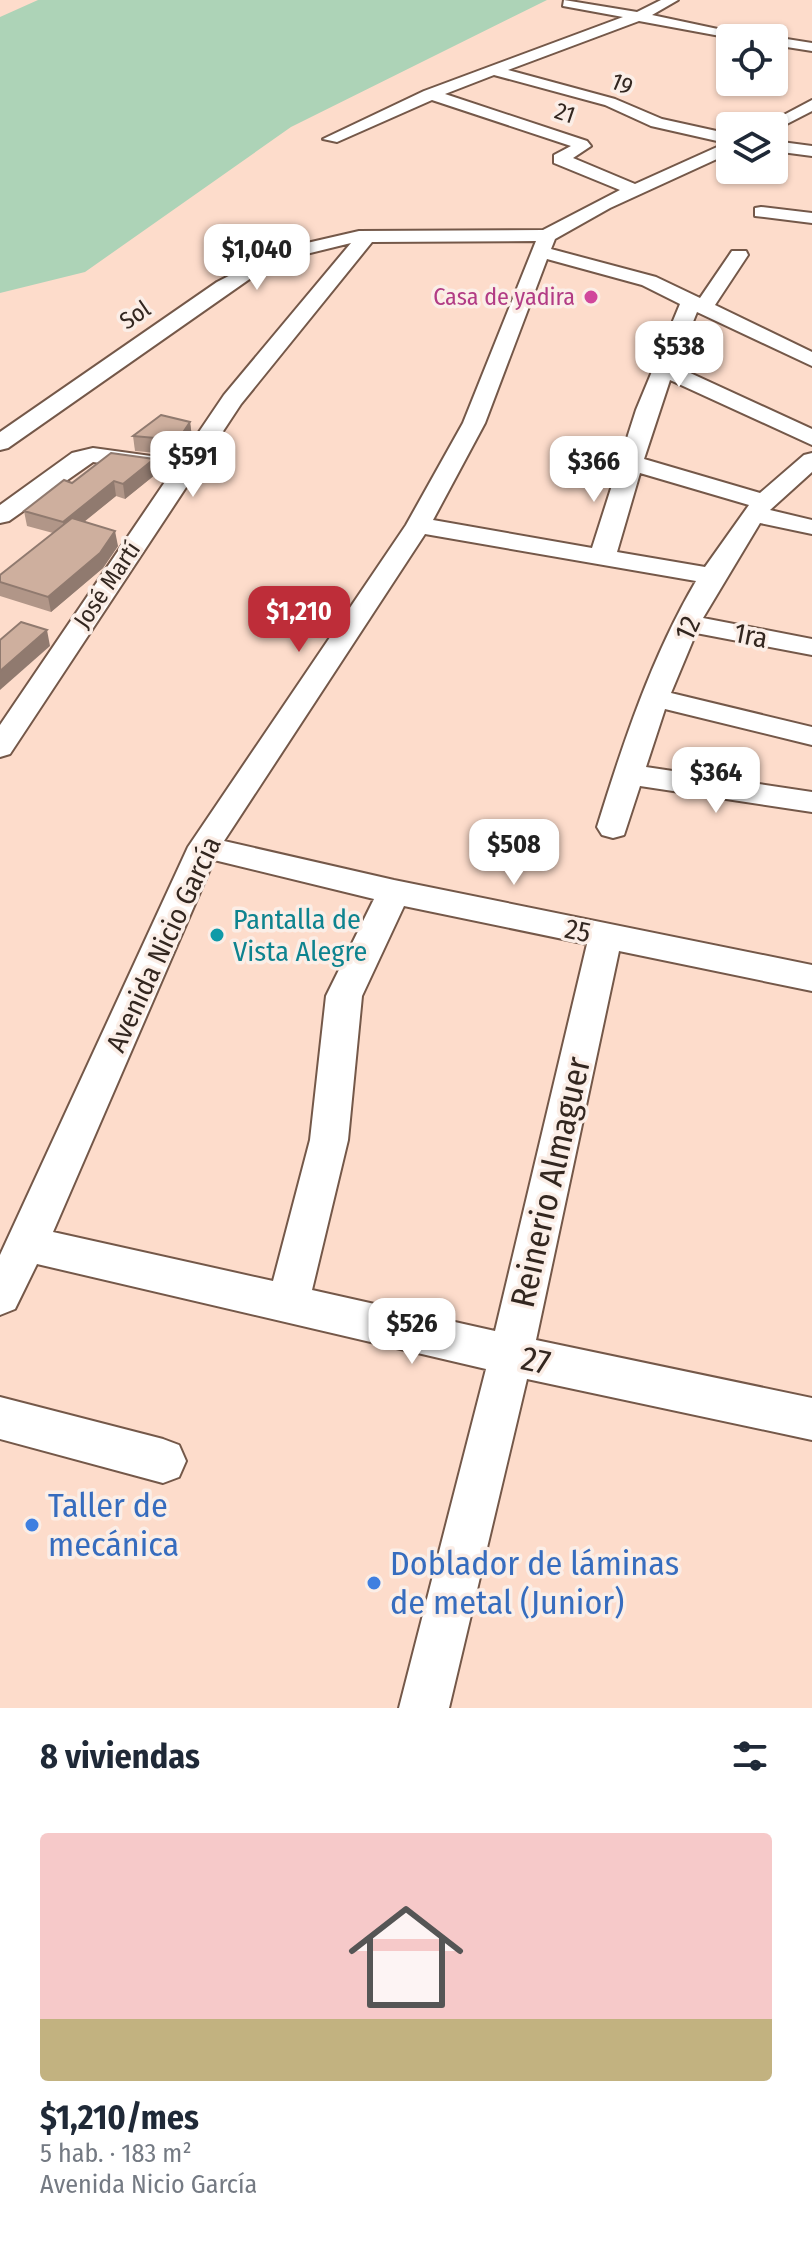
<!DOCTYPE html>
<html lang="es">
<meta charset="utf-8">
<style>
:root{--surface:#fff;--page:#f6f6f7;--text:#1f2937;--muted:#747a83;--accent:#be2d39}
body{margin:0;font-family:"Fira Sans Condensed",sans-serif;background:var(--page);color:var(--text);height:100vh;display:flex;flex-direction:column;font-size:30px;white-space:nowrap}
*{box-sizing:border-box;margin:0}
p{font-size:26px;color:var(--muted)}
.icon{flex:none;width:44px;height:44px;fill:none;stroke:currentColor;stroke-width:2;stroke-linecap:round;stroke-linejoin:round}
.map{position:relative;height:1708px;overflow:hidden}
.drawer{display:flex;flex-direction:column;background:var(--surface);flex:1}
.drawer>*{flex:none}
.tools{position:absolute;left:716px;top:24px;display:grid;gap:16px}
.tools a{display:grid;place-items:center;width:72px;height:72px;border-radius:8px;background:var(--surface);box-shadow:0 2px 6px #0004;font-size:40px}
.price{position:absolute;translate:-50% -68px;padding:0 18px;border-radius:16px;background:#fff;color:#222;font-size:26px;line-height:52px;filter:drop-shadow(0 2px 4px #0008)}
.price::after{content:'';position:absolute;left:50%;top:48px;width:24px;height:18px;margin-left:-12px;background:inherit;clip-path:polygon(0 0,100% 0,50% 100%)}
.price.active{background:var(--accent);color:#fff}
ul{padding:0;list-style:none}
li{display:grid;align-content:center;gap:16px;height:424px;padding:0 40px}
li span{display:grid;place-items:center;height:248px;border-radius:8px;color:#555}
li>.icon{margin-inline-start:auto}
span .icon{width:144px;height:144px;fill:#fffc;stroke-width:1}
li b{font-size:34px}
h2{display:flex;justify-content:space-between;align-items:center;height:96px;padding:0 40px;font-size:34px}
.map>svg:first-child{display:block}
.green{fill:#add3b7}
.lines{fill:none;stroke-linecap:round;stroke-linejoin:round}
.minor-casing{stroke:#745849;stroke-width:4}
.minor{fill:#fff;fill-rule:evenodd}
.wall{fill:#b19688}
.shaded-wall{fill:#907a6f}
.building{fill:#ceaf9e;stroke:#907a6f;stroke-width:2}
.hotel-dot{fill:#d1479c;stroke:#fbeee7;stroke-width:3}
.culture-dot{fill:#0f9aa8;stroke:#fbeee7;stroke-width:3}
.shop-dot{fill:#3f7fe0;stroke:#fbeee7;stroke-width:3}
.labels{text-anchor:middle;stroke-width:7;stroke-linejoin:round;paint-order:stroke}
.far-street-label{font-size:24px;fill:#332720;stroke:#fbeee7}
.far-hotel-label{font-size:24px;fill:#b23c85;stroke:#fbeee7;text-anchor:end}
.street-label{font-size:28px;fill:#332720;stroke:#fbeee7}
.culture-label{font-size:28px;fill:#0d838f;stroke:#fbeee7;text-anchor:start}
.near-street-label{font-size:34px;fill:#332720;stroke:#fbeee7}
.near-shop-label{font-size:34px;fill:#366cbe;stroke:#fbeee7;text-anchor:start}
</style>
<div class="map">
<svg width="812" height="1708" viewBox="0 0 812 1708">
<rect width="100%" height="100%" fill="#fddccb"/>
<path class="green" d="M 38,0 L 547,0 L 291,127 L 85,272 L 0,293 L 0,17 Z"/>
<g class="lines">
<g class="minor-casing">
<g id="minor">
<path d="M 564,0 L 637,12 L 661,0 L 678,0 L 652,15 L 760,38 L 731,38 L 639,21 L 508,70 L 615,99 L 662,119 L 730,134 L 730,153 L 610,208 L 555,239 L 551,249 L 656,277 L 700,298 L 732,251 L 746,251 L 748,255 L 715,305 L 812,352 L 812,366 L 697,312 L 675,366 L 812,429 L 812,445 L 670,380 L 644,459 L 760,493 L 804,455 L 812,453 L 812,472 L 770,510 L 812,520 L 812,534 L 760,523 L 703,618 L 812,639 L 812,655 L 696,633 L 671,693 L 812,727 L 812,745 L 665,709 L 646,767 L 812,792 L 812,812 L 640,786 L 624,835 L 613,838 L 602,835 L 597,827 C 623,743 651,658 696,581 L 425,534 L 224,841 L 394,880 L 812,965 L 812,991 L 619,951 L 536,1340 L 812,1398 L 812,1440 L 527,1379 L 449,1708 L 399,1708 L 486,1369 L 37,1264 L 15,1309 L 0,1315 L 0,1255 L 188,847 L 406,525 L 463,423 L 536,241 L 372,242 L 241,404 L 10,754 L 0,757 L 0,725 L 171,473 L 93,462 L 9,521 L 0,523 L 0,505 L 72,453 L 93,448 L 180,460 L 224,395 L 351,243 L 294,257 L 251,278 L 8,448 L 0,450 L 0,432 L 217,282 L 281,249 L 359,231 L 543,230 L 620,190 L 554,163 L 554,155 L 571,146 L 432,100 L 337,142 L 323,139 L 424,91 L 623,17 L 563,6 ZM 494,75 L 605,105 L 651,126 L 726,143 L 635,184 L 573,158 L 591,146 L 587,141 L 445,94 ZM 547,259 L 642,285 L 680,304 L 636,410 L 592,548 L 433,520 L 485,423 ZM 640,473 L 749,505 L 705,567 L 617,552 ZM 214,860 L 374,899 L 326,996 L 310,1140 L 273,1281 L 53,1232 ZM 404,906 L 587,944 L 495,1331 L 312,1290 L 348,1140 L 362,996 Z"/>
<path d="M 774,37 L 812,43 L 812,51 L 774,45 L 774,38 L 769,38 Z"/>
<path d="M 812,100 L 812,111 L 777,129 L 763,126 Z"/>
<path d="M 774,141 L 812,146 L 812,156 L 774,151 Z"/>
<path d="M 761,207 L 812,213 L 812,223 L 755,216 L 755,208 Z"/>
<path d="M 0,1397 L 163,1439 L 179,1445 L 186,1461 L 179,1477 L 163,1483 L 0,1439 Z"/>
</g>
</g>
<use href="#minor" class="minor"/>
</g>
<g class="wall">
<path d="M 190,422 L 192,437 L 180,455 L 135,451 L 133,436 Z"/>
<path d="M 154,459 L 156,474 L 125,499 L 116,496 L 84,522 L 118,546 L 103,568 L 51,612 L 0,596 L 0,575 L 53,533 L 27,526 L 24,511 Z"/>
</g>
<g class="shaded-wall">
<path d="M 190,422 L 192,437 L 180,455 L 178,440 Z"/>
<path d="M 154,459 L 156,474 L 125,499 L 123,484 Z"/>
<path d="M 114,481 L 116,496 L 65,537 L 63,522 Z"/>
<path d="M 115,531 L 118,546 L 103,568 L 51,612 L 48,597 Z"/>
<path d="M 47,630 L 50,646 L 0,690 L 0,671 Z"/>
</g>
<g class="building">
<path d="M 161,415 L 190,422 L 178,440 L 133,436 Z"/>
<path d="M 111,453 L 154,459 L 123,484 L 114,481 L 63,522 L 24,511 L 64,480 L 72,483 Z"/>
<path d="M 72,518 L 115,531 L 100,553 L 48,597 L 0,582 L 0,575 Z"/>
<path d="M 21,622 L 47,630 L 0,671 L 0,640 Z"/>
</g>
<circle class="hotel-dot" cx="591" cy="297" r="8"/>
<circle class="culture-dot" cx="217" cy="935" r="8"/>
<g class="shop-dot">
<circle cx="32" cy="1525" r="8"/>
<circle cx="374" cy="1583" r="8"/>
</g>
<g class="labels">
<g class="far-street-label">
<text transform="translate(622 84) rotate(23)" y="8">19</text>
<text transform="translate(565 113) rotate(19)" y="8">21</text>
<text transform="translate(135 315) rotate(-34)" y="8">Sol</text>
<text transform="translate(107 585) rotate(-56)" y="8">José Martí</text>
</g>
<g class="far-hotel-label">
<text x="575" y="305">Casa de yadira</text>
</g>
<g class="street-label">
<text transform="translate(687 628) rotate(-65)" y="10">12</text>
<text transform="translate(751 635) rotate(11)" y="10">1ra</text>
<text transform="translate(578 930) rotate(12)" y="10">25</text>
<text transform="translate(163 944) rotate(-65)" y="10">Avenida Nicio García</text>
</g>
<g class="culture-label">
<text x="233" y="929">Pantalla de<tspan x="233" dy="32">Vista Alegre</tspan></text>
</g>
<g class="near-street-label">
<text transform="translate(550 1182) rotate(-77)" y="12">Reinerio Almaguer</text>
<text transform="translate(536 1360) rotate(12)" y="12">27</text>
</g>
<g class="near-shop-label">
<text x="48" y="1517">Taller de<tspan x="48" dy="39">mecánica</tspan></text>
<text x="390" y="1575">Doblador de láminas<tspan x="390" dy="39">de metal (Junior)</tspan></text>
</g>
</g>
</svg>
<div class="tools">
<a><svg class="icon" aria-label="locate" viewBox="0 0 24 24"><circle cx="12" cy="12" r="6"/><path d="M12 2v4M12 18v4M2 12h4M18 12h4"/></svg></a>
<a><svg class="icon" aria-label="layers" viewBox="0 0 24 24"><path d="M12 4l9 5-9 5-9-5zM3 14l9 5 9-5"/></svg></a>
</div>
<b class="price" style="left:257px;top:292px">$1,040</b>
<b class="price" style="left:679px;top:389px">$538</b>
<b class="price" style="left:193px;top:499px">$591</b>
<b class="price" style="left:594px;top:504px">$366</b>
<b class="price active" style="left:299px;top:654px">$1,210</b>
<b class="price" style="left:716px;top:815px">$364</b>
<b class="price" style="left:514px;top:887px">$508</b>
<b class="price" style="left:412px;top:1366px">$526</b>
</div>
<section class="drawer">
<h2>8 viviendas<svg class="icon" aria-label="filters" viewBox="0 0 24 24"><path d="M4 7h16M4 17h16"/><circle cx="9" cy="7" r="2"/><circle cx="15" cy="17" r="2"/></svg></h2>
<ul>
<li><span style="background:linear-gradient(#f6c9c9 75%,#c2b280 0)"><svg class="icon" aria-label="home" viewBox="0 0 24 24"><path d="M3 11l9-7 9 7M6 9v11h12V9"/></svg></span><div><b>$1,210/mes</b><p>5 hab. · 183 m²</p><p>Avenida Nicio García</p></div></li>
</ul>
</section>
